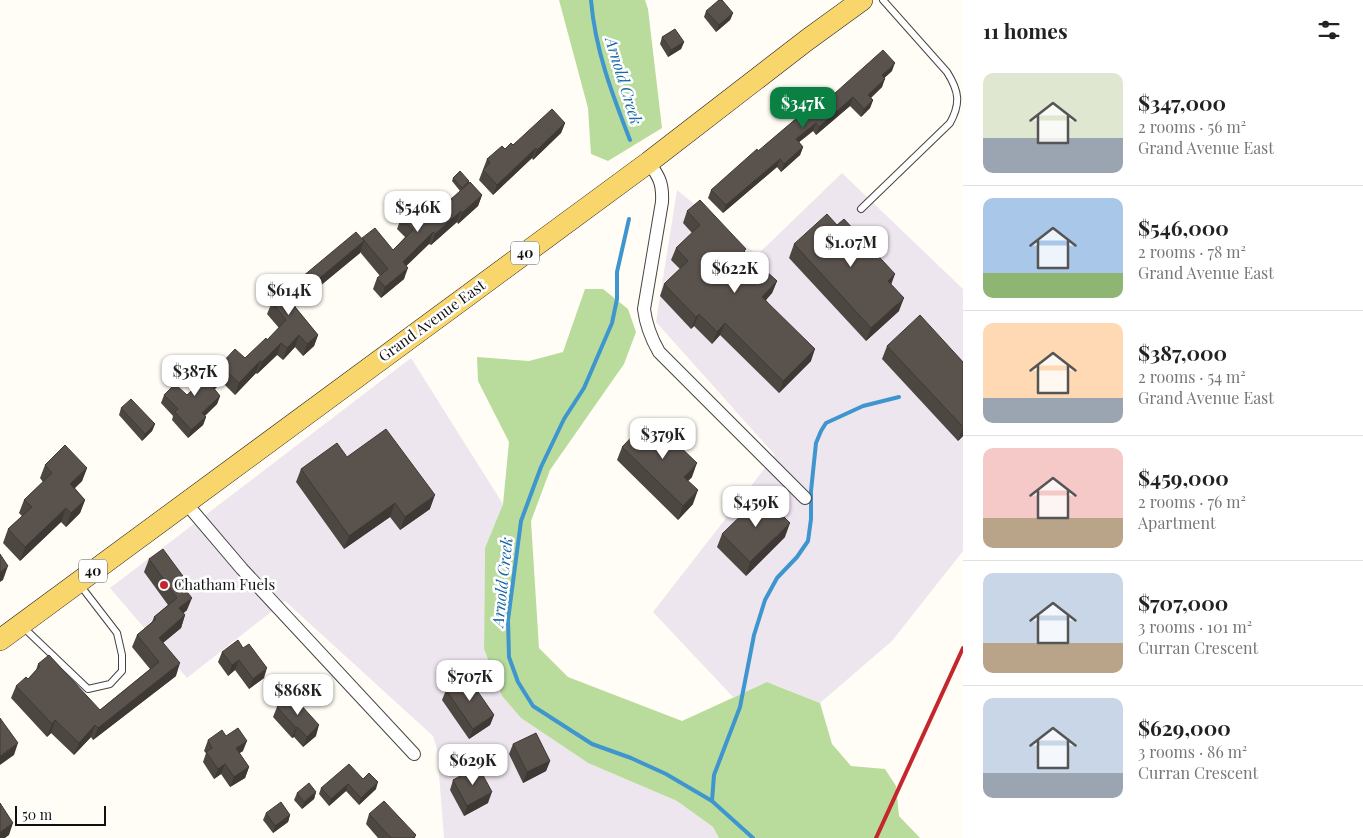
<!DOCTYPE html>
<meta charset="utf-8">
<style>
:root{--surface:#fff;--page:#f2f2f2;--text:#222;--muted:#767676;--line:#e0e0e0;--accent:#0b8043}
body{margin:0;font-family:"Playfair Display",serif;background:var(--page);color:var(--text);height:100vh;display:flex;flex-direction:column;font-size:19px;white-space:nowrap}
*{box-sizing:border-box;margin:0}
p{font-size:16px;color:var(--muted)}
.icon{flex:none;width:28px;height:28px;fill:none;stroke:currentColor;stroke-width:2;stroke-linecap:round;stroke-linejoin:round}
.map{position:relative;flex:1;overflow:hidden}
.sheet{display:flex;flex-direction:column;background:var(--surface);width:400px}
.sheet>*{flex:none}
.scale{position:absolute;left:15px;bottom:12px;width:91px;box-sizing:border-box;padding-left:5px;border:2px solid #111;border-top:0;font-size:14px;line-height:18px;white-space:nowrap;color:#111;-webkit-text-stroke:4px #fff;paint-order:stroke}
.price{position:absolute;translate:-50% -42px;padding:0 11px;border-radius:10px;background:#fff;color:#222;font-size:16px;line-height:32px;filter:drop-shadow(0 1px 2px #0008)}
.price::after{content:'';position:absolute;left:50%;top:30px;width:15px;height:11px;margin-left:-8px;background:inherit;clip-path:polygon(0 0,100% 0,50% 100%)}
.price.current{background:var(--accent);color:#fff}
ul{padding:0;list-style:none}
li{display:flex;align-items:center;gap:15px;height:125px;padding:0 20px}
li+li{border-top:1px solid var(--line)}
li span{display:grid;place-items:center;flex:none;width:140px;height:100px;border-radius:10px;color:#555}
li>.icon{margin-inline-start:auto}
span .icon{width:60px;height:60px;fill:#fffc;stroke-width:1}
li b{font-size:21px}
h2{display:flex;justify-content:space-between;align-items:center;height:60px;padding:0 20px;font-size:21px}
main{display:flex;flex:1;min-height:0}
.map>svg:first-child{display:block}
.industrial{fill:#eee6ef}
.forest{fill:#b9dc9c}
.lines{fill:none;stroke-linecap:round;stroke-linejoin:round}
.stream{stroke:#3f96cf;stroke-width:4}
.service-casing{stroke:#444;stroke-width:8}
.minor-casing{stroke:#444;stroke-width:14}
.primary-casing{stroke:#222;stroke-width:22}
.service{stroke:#fff;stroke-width:6}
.minor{stroke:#fff;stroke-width:12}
.primary{stroke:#f9d66b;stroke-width:21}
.rail{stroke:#c4262e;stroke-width:4}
.wall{fill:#4d4742}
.shaded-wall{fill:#3f3936}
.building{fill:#5a524d;stroke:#3f3936}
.poi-dot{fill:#c4262e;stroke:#fff;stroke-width:2}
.labels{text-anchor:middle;stroke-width:5;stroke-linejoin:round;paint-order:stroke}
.shield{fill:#fff;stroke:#585858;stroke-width:1}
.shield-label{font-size:14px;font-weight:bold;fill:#111}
.street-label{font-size:15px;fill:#111;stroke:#fff}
.poi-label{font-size:15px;fill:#111;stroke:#fff;text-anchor:start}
.water-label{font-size:16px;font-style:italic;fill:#1768a6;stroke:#fff}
</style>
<main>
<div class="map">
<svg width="963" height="838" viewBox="0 0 963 838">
<rect width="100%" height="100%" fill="#fffdf5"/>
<g class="industrial">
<path d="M 842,173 L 963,289 L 963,551 L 892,641 L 820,703 L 773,684 L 733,697 L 653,612 L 775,455 L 656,322 L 677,190 L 757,255 Z"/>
<path d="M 411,358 L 503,504 L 485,548 L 484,649 L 502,696 L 521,718 L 588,763 L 677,801 L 713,827 L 719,838 L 444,838 L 437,749 L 433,736 L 285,601 L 187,678 L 110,588 Z"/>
</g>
<g class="forest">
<path d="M 559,0 L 645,0 L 648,9 L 662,128 L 608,161 L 591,154 L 588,108 Z"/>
<path d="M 585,289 L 603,289 L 628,309 L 636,332 L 624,364 L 550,470 L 531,521 L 539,648 L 568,677 L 682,721 L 767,682 L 820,703 L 832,744 L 851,766 L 885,769 L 896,786 L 899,816 L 920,838 L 719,838 L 713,827 L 677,801 L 588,763 L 521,718 L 502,696 L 484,649 L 485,548 L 503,504 L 509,442 L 478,381 L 477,357 L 529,361 L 563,352 Z"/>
</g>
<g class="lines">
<g class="stream">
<path d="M 591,0 C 595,49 612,94 630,140"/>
<path d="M 629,219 L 617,272 L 617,299 L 612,323 L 584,388 L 564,419 L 541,467 L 521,521 L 508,620 L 509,657 L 518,682 L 533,706 L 592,744 L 631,758 L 666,774 L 712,801 L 753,838"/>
<path d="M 712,801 L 714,775 L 740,707 L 754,635 L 765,600 L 777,578 L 797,557 L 808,541 L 811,519 L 811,491 L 816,443 L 821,431 L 826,423 L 863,406 L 899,397"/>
</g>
<g class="service-casing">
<g id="service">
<path d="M 861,209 L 950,123 C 961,103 959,91 947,72 L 883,0"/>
<path d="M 23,627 L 88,689 L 110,684 L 122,671 L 122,655 L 117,633 L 80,585"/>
</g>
</g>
<g class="minor-casing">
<g id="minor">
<path d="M 649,162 C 659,177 663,183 662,202 L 644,309 C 646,326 651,338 659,352 L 805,498"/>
<path d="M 185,502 L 242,569 L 414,754"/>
</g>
</g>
<g class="primary-casing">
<path id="primary" d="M 0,640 L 649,162 L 807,40 L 862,0"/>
</g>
<use href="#service" class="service"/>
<use href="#minor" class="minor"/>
<use href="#primary" class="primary"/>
<path class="rail" d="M 876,838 L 963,648"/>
</g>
<g class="wall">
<path d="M 706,11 L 733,13 L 730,20 L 716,32 L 704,17 Z"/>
<path d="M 662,37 L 684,42 L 681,49 L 668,57 L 660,44 Z"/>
<path d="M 892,71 L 884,78 L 882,87 L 871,98 L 873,100 L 870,108 L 861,117 L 850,106 L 816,135 L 813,131 L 799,142 L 803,147 L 800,155 L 781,172 L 777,167 L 723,213 L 708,198 L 711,190 L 815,111 Z"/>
<path d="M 565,123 L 561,133 L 533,160 L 532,158 L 493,195 L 479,180 L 487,159 L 505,149 Z"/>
<path d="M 453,178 L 469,181 L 469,183 L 482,195 L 478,206 L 458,224 L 457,222 L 431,245 L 429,244 L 406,266 L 404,279 L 381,298 L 373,289 L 377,278 L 380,276 L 360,252 L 360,253 L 295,307 L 318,335 L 314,346 L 303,356 L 295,347 L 283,360 L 277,355 L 257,374 L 256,373 L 235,395 L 220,380 L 218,386 L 214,389 L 220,396 L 217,404 L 205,416 L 206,417 L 203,425 L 188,438 L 172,420 L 173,416 L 161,403 L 164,395 L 187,395 L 195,387 L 190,383 L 194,374 L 217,374 L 220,365 L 245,358 L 267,340 L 279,328 L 267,314 L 272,302 L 362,239 L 393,250 L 405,237 L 397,229 L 401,218 L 421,225 L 429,218 L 432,207 L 449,201 L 460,191 L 452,181 Z"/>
<path d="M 687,211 L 745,252 L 777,281 L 772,293 L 766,300 L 811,361 L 779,393 L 720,335 L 712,344 L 694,326 L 691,329 L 660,296 L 664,284 L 680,269 L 671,260 L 676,248 L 692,233 L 683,223 Z"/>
<path d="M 794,244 L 891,285 L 899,311 L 866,341 L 789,258 Z"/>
<path d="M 887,346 L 963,362 L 963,436 L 958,441 L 882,359 Z"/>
<path d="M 121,408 L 155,424 L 152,431 L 142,441 L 119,415 Z"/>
<path d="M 622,447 L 692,477 L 688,481 L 693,504 L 678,520 L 617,460 Z"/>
<path d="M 347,457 L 430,509 L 400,530 L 390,517 L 344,549 L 296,482 L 301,469 Z"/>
<path d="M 45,465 L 87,468 L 82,481 L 75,488 L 85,500 L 80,513 L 66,527 L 61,522 L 20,561 L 3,543 L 8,529 L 22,516 L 19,513 L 24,500 L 43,482 L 40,478 Z"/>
<path d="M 722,534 L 785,537 L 746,576 L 717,547 Z"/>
<path d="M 149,559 L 186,590 L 187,610 L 183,613 L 185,615 L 181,628 L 163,643 L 176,676 L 93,740 L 91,737 L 74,755 L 51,733 L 47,737 L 11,698 L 16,686 L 28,679 L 36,670 L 38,664 L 100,710 L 150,669 L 132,647 L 137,635 L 152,622 L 154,617 L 168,605 L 144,572 Z"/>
<path d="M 243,648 L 264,678 L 249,689 L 235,670 L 228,676 L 218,662 L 222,652 Z"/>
<path d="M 446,690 L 494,715 L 490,725 L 469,739 L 442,700 Z"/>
<path d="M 277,707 L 316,736 L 303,747 L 294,737 L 292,738 L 273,717 Z"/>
<path d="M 226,736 L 243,751 L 239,753 L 249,767 L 245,778 L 230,787 L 221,774 L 214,779 L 203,762 L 206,753 L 204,751 L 208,740 Z"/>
<path d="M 513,744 L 550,761 L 546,771 L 523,783 L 509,754 Z"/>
<path d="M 363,779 L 376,789 L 359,805 L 346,791 L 329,806 L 319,794 L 321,788 Z"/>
<path d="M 453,780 L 488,803 L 464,816 L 450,790 Z"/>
<path d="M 316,792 L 314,799 L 302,809 L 294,800 L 297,793 Z"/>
<path d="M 266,813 L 290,815 L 288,822 L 273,833 L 263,820 Z"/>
<path d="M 369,814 L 416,835 L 415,838 L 378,838 L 366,824 Z"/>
</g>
<g class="shaded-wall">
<path d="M 733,13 L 730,20 L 716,32 L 719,25 Z"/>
<path d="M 684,42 L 681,49 L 668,57 L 671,50 Z"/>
<path d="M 895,63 L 892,71 L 879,83 L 882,75 Z"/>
<path d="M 885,79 L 882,87 L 865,103 L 868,95 Z"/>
<path d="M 853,97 L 850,106 L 816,135 L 819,127 Z"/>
<path d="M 873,100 L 870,108 L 861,117 L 864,109 Z"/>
<path d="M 565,123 L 561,133 L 533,160 L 537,150 Z"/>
<path d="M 816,123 L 813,131 L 793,147 L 796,139 Z"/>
<path d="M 803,147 L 800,155 L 781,172 L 784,164 Z"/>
<path d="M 536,148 L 532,158 L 493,195 L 497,185 Z"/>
<path d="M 780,159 L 777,167 L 723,213 L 726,205 Z"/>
<path d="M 482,195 L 478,206 L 458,224 L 462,213 Z"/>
<path d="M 461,211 L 457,222 L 431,245 L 435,234 Z"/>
<path d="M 433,232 L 429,244 L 399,273 L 403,262 Z"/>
<path d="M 364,241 L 360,253 L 286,313 L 291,302 Z"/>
<path d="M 408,268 L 404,279 L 381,298 L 385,287 Z"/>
<path d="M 895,274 L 890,288 L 888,281 Z"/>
<path d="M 777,281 L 772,293 L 758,309 L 762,297 Z"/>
<path d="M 904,298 L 899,311 L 866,341 L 871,328 Z"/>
<path d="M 699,314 L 694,326 L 691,329 L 696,317 Z"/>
<path d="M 725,323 L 720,335 L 712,344 L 717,332 Z"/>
<path d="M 299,335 L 295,347 L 283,360 L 287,348 Z"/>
<path d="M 318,335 L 314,346 L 303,356 L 307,344 Z"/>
<path d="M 281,343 L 277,355 L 257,374 L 262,362 Z"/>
<path d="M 815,349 L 811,361 L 779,393 L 783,381 Z"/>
<path d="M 260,361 L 256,373 L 235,395 L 239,383 Z"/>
<path d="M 221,378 L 218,386 L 209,395 L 212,386 Z"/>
<path d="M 220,396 L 217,404 L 199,421 L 202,413 Z"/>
<path d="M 206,417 L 203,425 L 188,438 L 191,430 Z"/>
<path d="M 155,424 L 152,431 L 142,441 L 145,434 Z"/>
<path d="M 963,427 L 963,436 L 958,441 Z"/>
<path d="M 697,463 L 692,477 L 679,490 L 684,477 Z"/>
<path d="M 87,468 L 82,481 L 65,497 L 70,484 Z"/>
<path d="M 698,490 L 693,504 L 678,520 L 683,506 Z"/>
<path d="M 435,495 L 430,509 L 400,530 L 405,517 Z"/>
<path d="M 85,500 L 80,513 L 66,527 L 71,513 Z"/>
<path d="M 395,503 L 390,517 L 344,549 L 349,536 Z"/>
<path d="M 66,508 L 61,522 L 20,561 L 25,547 Z"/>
<path d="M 790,523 L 785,537 L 746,576 L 750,562 Z"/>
<path d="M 8,566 L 3,580 L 0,582 L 0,572 Z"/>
<path d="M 188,583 L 184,595 L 183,587 Z"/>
<path d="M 192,598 L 187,610 L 175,621 L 179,608 Z"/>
<path d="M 185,615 L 181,628 L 154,650 L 159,638 Z"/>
<path d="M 239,660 L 235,670 L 228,676 L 232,665 Z"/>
<path d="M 180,663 L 176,676 L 93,740 L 98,728 Z"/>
<path d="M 267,668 L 264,678 L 249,689 L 253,679 Z"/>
<path d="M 494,715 L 490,725 L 469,739 L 473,729 Z"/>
<path d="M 55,720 L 51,733 L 47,737 L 52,724 Z"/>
<path d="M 95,725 L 91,737 L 74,755 L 79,743 Z"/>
<path d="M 319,725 L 316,736 L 303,747 L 307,737 Z"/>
<path d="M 297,727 L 294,737 L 292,738 L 296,728 Z"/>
<path d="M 247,741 L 243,751 L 232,758 L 236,748 Z"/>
<path d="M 18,743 L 14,755 L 0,765 L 0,756 Z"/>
<path d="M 550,761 L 546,771 L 523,783 L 527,772 Z"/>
<path d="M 225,764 L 221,774 L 214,779 L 218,769 Z"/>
<path d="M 249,767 L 245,778 L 230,787 L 234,777 Z"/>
<path d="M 378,782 L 376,789 L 359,805 L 361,798 Z"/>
<path d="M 348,784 L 346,791 L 329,806 L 331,799 Z"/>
<path d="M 316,792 L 314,799 L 302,809 L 304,802 Z"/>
<path d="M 492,792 L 488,803 L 464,816 L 467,806 Z"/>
<path d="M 290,815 L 288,822 L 273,833 L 275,826 Z"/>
<path d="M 13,823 L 9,835 L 5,838 L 0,838 L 0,832 Z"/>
</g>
<g class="building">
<path d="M 719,0 L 722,0 L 733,13 L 719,25 L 706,11 Z"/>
<path d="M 675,29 L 684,42 L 671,50 L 662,37 Z"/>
<path d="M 883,50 L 895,63 L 882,75 L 885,79 L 868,95 L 873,100 L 864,109 L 853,97 L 819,127 L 816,123 L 796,139 L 803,147 L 784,164 L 780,159 L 726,205 L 711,190 L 757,149 L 758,151 L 811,106 L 815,111 Z"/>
<path d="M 552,109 L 565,123 L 537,150 L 536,148 L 497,185 L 483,170 L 490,163 L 487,159 L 502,146 L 505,149 L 511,143 L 513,145 Z"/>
<path d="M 460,171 L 469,181 L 462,188 L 453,178 Z"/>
<path d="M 470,182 L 482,195 L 462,213 L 461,211 L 435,234 L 433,232 L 403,262 L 408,268 L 385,287 L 377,278 L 388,269 L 362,238 L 375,228 L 393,250 L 413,230 L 401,218 L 408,211 L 421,225 L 436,211 L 432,207 L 445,196 L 449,201 Z"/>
<path d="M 700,200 L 746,249 L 744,251 L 777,281 L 762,297 L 815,349 L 783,381 L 725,323 L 717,332 L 699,314 L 696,317 L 664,284 L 688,261 L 676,248 L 700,225 L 687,211 Z"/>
<path d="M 827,214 L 837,225 L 844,219 L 895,274 L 888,281 L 904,298 L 871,328 L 794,244 Z"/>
<path d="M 356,232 L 364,241 L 291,302 L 318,335 L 307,344 L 299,335 L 287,348 L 281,343 L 262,362 L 260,361 L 239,383 L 220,365 L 235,349 L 245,358 L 266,338 L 267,340 L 286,320 L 272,302 Z"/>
<path d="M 920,315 L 963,362 L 963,427 L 887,346 Z"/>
<path d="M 206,362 L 221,378 L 212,386 L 220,396 L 202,413 L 206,417 L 191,430 L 175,412 L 178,409 L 164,395 L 175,384 L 187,395 L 201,382 L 194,374 Z"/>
<path d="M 131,399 L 155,424 L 145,434 L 121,408 Z"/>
<path d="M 650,418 L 697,463 L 684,477 L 698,490 L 683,506 L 622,447 Z"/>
<path d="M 386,429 L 435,495 L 405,517 L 395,503 L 349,536 L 301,469 L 337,443 L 347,457 Z"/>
<path d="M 65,445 L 87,468 L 70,484 L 85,500 L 71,513 L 66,508 L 25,547 L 8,529 L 32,507 L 24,500 L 52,473 L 45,465 Z"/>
<path d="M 762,495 L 790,523 L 750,562 L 722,534 Z"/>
<path d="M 163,549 L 188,583 L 183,587 L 192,598 L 179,608 L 185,615 L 159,638 L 180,663 L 98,728 L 95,725 L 79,743 L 55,720 L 52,724 L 16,686 L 26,677 L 28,679 L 40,666 L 38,664 L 49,655 L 100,710 L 159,662 L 137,635 L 156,619 L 154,617 L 177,598 L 149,559 Z"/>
<path d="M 0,554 L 8,566 L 0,572 Z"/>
<path d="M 238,640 L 243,648 L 249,644 L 267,668 L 253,679 L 239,660 L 232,665 L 222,652 Z"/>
<path d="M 467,676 L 494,715 L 473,729 L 446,690 Z"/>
<path d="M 291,694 L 319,725 L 307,737 L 297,727 L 296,728 L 277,707 Z"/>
<path d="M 0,718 L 18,743 L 0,756 Z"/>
<path d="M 238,728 L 247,741 L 236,748 L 249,767 L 234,777 L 225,764 L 218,769 L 206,752 L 212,748 L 208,740 L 222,730 L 226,736 Z"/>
<path d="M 536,733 L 550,761 L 527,772 L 513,744 Z"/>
<path d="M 349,764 L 363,779 L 369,773 L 378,782 L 361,798 L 348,784 L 331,799 L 321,788 Z"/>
<path d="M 478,766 L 492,792 L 467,806 L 453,780 Z"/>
<path d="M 309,783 L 316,792 L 304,802 L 297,793 Z"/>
<path d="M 384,801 L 416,835 L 413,838 L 391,838 L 369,814 Z"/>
<path d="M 281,802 L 290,815 L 275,826 L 266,813 Z"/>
<path d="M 0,803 L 13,823 L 0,832 Z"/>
</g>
<circle class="poi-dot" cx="164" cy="585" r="5"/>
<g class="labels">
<g class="shield">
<rect x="511" y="241.5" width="28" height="23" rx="4"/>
<rect x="79" y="559.5" width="28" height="23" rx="4"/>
</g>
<g class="shield-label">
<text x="525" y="258">40</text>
<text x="93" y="576">40</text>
</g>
<g class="street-label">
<text transform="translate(432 321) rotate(-36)" y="5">Grand Avenue East</text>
</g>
<g class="poi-label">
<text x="174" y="590">Chatham Fuels</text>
</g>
<g class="water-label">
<text transform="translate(624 81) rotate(73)" y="6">Arnold Creek</text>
<text transform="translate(502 582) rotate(-84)" y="6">Arnold Creek</text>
</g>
</g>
</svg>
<div class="scale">50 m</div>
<b class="price current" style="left:803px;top:129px">$347K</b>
<b class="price" style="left:418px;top:233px">$546K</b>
<b class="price" style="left:851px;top:268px">$1.07M</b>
<b class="price" style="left:735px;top:294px">$622K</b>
<b class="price" style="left:289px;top:316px">$614K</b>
<b class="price" style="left:195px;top:397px">$387K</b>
<b class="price" style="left:663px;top:460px">$379K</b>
<b class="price" style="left:756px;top:528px">$459K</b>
<b class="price" style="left:470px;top:702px">$707K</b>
<b class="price" style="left:298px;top:716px">$868K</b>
<b class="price" style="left:473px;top:786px">$629K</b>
</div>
<section class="sheet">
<h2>11 homes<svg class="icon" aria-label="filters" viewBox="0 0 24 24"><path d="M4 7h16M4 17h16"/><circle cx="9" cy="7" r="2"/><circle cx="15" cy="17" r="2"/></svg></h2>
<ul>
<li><span style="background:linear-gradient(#dfe7d0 65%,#9aa5b1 0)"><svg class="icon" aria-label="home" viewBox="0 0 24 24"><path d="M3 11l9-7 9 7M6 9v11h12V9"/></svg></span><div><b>$347,000</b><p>2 rooms · 56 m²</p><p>Grand Avenue East</p></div></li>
<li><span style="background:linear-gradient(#a9c7e8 75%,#8fb573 0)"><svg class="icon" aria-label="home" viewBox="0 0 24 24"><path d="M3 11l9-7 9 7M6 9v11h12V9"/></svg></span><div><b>$546,000</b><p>2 rooms · 78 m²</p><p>Grand Avenue East</p></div></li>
<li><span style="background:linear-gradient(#ffd9b3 75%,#9aa5b1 0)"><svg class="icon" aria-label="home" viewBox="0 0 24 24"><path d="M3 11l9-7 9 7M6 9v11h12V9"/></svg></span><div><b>$387,000</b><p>2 rooms · 54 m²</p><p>Grand Avenue East</p></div></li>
<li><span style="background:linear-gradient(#f6c9c9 70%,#b9a48a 0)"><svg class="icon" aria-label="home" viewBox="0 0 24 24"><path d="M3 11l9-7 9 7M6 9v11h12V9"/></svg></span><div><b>$459,000</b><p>2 rooms · 76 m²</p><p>Apartment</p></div></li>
<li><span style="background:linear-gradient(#c9d6e8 70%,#b9a48a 0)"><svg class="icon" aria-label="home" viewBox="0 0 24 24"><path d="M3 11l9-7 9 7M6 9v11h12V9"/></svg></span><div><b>$707,000</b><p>3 rooms · 101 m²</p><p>Curran Crescent</p></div></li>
<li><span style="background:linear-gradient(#c9d6e8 75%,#9aa5b1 0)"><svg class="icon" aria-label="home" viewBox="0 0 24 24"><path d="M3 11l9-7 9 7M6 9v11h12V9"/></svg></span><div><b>$629,000</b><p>3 rooms · 86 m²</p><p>Curran Crescent</p></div></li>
</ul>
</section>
</main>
